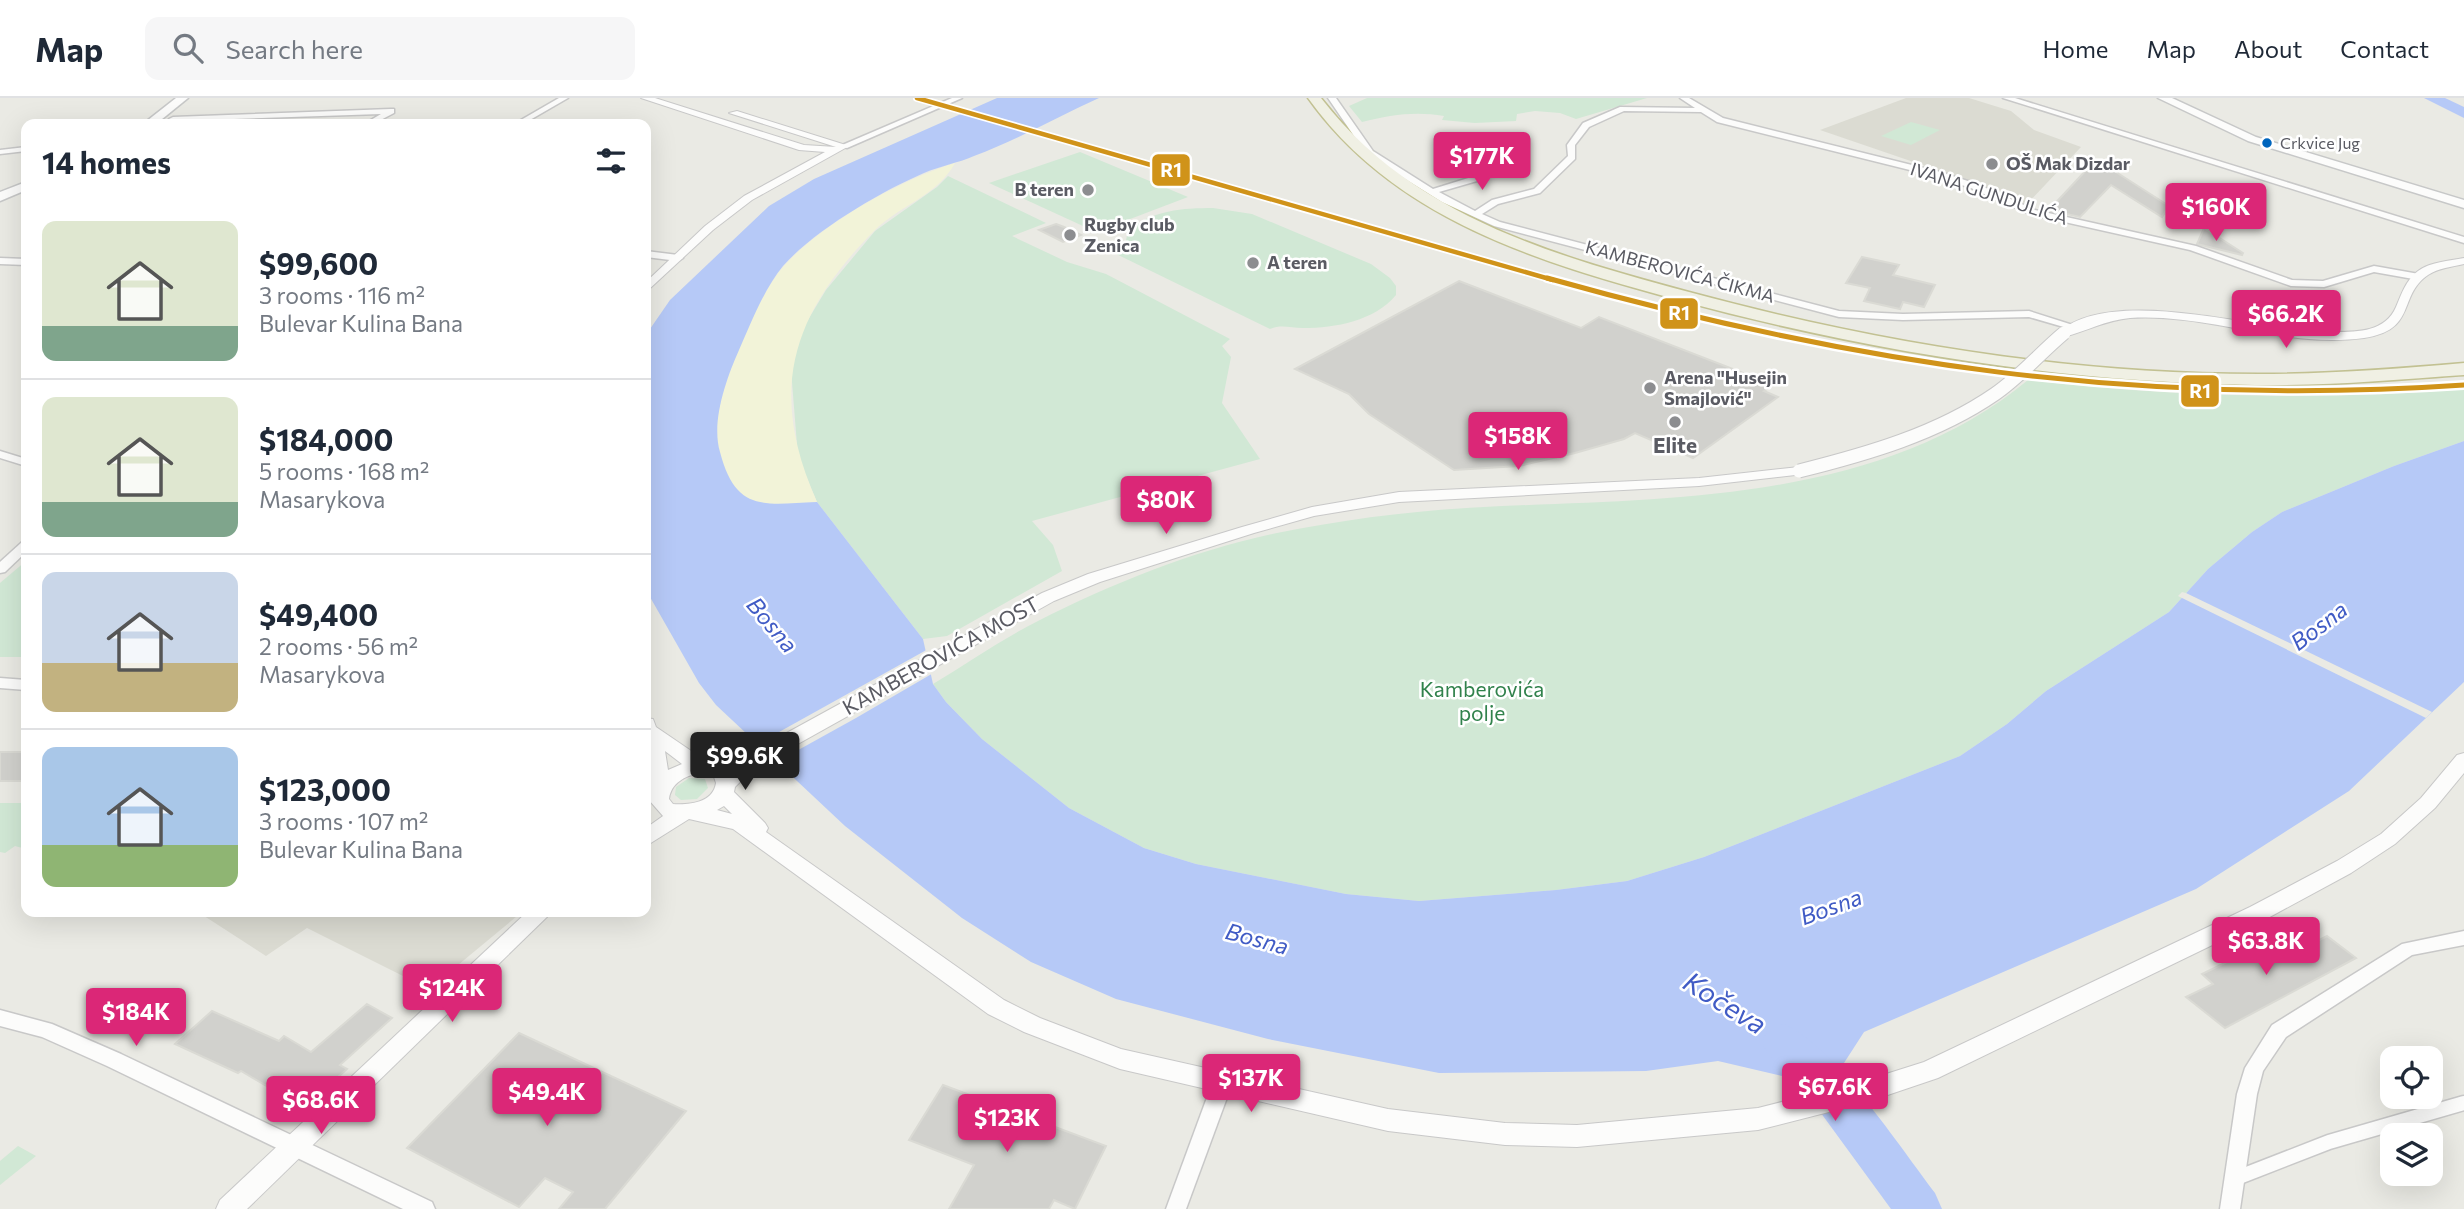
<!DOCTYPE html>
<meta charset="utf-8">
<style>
:root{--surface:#fff;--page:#f6f6f7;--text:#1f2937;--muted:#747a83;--line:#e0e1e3;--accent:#db2777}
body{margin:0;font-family:Commissioner,sans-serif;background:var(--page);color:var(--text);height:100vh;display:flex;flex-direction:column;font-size:26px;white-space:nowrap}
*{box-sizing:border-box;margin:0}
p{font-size:23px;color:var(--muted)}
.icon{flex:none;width:38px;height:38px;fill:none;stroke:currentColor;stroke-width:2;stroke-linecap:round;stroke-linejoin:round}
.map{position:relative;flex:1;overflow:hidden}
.panel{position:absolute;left:21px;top:21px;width:630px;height:798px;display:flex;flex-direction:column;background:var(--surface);border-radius:14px;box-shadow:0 7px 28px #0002}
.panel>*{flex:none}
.tools{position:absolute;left:2380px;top:948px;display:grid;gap:14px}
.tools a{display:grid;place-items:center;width:63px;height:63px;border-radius:14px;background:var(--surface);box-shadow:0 7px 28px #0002;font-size:35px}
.price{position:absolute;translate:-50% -60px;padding:0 16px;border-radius:7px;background:var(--accent);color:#fff;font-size:23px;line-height:46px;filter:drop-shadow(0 2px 4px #0008)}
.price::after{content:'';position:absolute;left:50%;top:42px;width:21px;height:16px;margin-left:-10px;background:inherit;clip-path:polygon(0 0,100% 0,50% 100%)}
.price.active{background:#222;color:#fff}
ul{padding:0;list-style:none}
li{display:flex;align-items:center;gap:21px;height:175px;padding:0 21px}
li+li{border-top:2px solid var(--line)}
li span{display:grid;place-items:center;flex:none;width:196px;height:140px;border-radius:14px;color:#555}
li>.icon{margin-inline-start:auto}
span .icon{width:84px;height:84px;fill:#fffc;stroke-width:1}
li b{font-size:30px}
h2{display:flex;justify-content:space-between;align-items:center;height:84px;padding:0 21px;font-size:30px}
header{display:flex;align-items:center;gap:42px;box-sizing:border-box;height:98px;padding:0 35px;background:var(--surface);border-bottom:2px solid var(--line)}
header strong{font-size:33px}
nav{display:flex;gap:38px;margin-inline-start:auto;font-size:24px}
.search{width:490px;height:63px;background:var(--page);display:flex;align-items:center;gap:18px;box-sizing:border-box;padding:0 24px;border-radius:14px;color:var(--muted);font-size:26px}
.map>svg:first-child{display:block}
.education{fill:#dbdbd2}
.green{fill:#d1e8d5}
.sand{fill:#f2f3d8}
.water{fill:#b6c9f7}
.pier{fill:#eaeae4}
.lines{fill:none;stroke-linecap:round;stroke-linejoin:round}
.river{fill:#b6c9f7;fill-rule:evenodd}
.building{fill:#d1d1cd;stroke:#dadad4;stroke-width:2}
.pedestrian-casing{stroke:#c8c8c8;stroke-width:17}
.minor-casing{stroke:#c8c8c8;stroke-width:3}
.tertiary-casing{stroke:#c8c8c8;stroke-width:2}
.secondary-casing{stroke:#c7c8c8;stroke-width:3}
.trunk-casing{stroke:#c2c192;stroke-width:3}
.pedestrian{stroke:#fcfcfb;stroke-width:14}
.minor{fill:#fcfcfb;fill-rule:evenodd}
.tertiary{fill:#fcfcfb;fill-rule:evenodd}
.secondary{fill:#fcfcfb;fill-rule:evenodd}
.trunk{fill:#f0f0e4;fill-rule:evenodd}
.tertiary-bridge-casing{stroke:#c8c8c8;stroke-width:15;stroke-linecap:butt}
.tertiary-bridge{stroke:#fcfcfb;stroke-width:13}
.rail-1-far1-casing{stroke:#fff;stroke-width:8}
.rail-1-casing{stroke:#fff;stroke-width:10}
.rail-1-far1{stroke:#d09319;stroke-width:4.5}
.rail-1{stroke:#d09319;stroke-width:5}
.bus-dot{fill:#0065bd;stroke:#fff;stroke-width:2.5}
.poi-dot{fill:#8c8d90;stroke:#fff;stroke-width:2.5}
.labels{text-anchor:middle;stroke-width:5;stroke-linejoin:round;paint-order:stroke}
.far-bus-label{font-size:16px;fill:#5a5b63;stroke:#fff;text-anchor:start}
.far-poi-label{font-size:18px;font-weight:bold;fill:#5a5b63;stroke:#fff;text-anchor:start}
.far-street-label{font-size:18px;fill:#5a5b63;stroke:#fff}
.poi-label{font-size:21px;font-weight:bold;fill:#5a5b63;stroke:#fff}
.street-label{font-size:21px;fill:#5a5b63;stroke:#fff}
.park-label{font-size:21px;fill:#31824c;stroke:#fff}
.water-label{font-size:23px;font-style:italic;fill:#405bc5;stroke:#fff}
.near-water-label{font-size:28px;font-style:italic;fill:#405bc5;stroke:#fff}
.line-badge{stroke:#fff;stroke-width:2.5}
.badge-label{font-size:19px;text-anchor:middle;font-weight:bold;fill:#fff}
</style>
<header>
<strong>Map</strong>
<div class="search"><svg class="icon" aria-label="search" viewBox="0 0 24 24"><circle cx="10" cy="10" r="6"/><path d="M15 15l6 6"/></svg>Search here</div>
<nav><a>Home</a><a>Map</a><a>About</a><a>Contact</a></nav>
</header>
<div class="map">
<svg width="2464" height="1111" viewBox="0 0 2464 1111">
<rect width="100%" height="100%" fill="#eaeae4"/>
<g class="education">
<path d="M 1906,0 L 1969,0 L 2011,13 L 2034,32 L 2081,49 L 2026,107 L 1972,84 L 1820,32 Z"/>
<path d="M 198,814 L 522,814 L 429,891 L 307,830 L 266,858 Z"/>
</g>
<g class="green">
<path d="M 1367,0 L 1647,0 L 1576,21 L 1560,15 L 1535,13 L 1517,16 L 1516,23 L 1475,25 L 1442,22 L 1444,18 C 1415,13 1390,17 1362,24 L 1349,8 Z"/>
<path d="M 1911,24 L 1940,32 L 1911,47 L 1881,38 Z"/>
<path d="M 1080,54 L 1188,99 L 1096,134 L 989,85 Z"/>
<path d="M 948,78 L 1046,125 L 1012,138 L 1067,164 L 1106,176 L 1230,241 L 1222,248 L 1231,259 L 1222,305 L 1260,361 L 1032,423 L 1053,447 L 1062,473 L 947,538 L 923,541 L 817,404 L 798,359 L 791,272 L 803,230 L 826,192 L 875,133 L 937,89 Z"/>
<path d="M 1213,110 L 1252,116 L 1371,166 L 1390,180 L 1396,188 L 1396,197 C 1374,223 1336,230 1303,230 C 1290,230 1282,226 1270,231 L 1110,153 L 1125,147 L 1128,133 C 1152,112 1183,110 1213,110 Z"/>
<path d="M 2028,282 C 2174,299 2318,303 2464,291 L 2464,343 L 2394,368 L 2282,414 L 2252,434 L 2208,471 L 2169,514 L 2046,593 L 2007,626 L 1960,658 L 1704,759 L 1627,783 L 1556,792 L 1419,803 L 1346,796 L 1196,766 L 1144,750 L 1069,710 L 982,641 L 946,604 L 933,586 C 968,565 1002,541 1038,523 C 1113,485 1195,452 1277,435 C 1351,420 1427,411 1502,408 C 1678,401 1885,401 2028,282 Z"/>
<path d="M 26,463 L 26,559 L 0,559 L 0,485 Z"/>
<path d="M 689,680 L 705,681 L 708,690 L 697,701 L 681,702 L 675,697 L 676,689 Z"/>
<path d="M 0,705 L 26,705 L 26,751 L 15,748 L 5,755 L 0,754 Z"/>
<path d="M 18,1048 L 36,1058 L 0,1087 L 0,1063 Z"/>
</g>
<path class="sand" d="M 955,65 C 937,98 900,107 874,133 C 790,218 768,294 817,404 C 791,405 757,412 736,393 C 725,383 716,352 716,338 C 715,297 757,198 784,168 C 821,126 902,81 955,65 Z"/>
<path class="water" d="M 997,0 L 1099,0 C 1057,19 1017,42 974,58 C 958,65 940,68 924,75 C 880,94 815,132 783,168 C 764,191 751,225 739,252 C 726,281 711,324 720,354 C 736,415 764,406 817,404 L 923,541 L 933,586 L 946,604 L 982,641 L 1069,710 L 1144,750 L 1196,766 L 1346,796 L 1419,803 L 1556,792 L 1627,783 L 1704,759 L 1960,658 L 2007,626 L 2046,593 L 2169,514 L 2208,471 L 2252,434 L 2282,414 L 2394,368 L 2464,343 L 2464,584 L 2349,693 L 2196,791 L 1864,934 L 1844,965 L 1786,979 L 1718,963 L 1646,973 L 1439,975 L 1268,941 L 1116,901 L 1031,864 L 962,820 L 845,728 L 716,607 L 699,585 L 646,492 L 646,244 L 650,231 L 670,202 L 769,108 L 814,81 Z"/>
<g class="pier">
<path d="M 2182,494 L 2186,495 L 2432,614 L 2426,620 L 2178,498 Z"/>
<path d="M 930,550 L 935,574 L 856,620 L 773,666 L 754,648 Z"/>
</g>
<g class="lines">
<g class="river">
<path d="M 2424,0 L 2445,0 L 2464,9 L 2464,20 Z"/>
<path d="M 1783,926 C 1830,943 1902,1052 1935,1095 L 1942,1111 L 1891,1111 L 1799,985 L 1768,957 L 1762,944 L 1768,931 Z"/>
</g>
</g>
<g class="building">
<path d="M 2105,67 L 2169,108 L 2162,119 L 2111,87 L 2080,119 L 2049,112 L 2090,68 Z"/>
<path d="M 1056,126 L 1064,129 L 1081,137 L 1063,144 L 1039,132 Z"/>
<path d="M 2204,130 L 2243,155 L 2242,157 L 2197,146 Z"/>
<path d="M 1862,159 L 1899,167 L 1893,177 L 1935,187 L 1924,209 L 1903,204 L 1900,211 L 1864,203 L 1870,190 L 1846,185 Z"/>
<path d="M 1459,183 L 1581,230 L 1599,219 L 1774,287 L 1764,293 L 1778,299 L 1693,360 L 1635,335 L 1624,341 L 1575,355 L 1519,368 L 1454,372 L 1369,316 L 1349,296 L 1295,271 Z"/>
<rect x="0" y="654" width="26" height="29"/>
<path d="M 2282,837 L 2302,851 L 2327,838 L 2356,860 L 2225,930 L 2186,899 L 2213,886 L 2202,876 Z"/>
<path d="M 367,906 L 392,920 L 340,967 L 347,971 L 304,1010 L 241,973 L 238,975 L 175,946 L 212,913 L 279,943 L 284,938 L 311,954 Z"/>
<path d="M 519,935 L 686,1013 L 605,1111 L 559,1111 L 573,1094 L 545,1080 L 519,1109 L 407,1050 Z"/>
<path d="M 943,987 L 1106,1048 L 1075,1111 L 1054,1102 L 1049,1111 L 949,1111 L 974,1067 L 909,1042 Z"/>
</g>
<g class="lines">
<g class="pedestrian-casing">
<path id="pedestrian" d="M 2234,1081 L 2329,1044 L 2464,1005"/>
</g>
<g class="minor-casing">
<g id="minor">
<path d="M 559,0 L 568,0 L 523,26 L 514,26 Z"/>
<path d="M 952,0 L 962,0 L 847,50 L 840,48 Z"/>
<path d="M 1328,0 L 1336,0 L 1373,53 L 1433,91 L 1478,77 L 1490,66 L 1485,54 L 1515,48 L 1515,52 L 1493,57 L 1498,66 L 1484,81 L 1439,94 L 1475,113 L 1492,102 L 1534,91 L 1568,58 L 1567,47 L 1583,25 L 1620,9 L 1695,10 L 1680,0 L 1689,0 L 1723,20 L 1940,74 L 1977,86 L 2035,112 L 2196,148 L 2292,182 L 2323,183 L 2374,168 L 2419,176 L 2424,179 L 2419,182 L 2374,174 L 2324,189 L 2291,188 L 2190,152 L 2029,116 L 1971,90 L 1934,78 L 1717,24 L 1701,14 L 1624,13 L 1589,29 L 1575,47 L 1575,61 L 1540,95 L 1498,106 L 1482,116 L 1500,124 L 1839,213 L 1903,216 L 2029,213 L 2079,229 L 2074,232 L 2029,219 L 1903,222 L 1839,219 L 1494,128 L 1442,104 L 1367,57 Z"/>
<path d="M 2003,0 L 2015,0 L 2464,139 L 2464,145 Z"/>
<path d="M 391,11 L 394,11 L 394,15 L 373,26 L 364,26 L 381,16 L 173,23 L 169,21 L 173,19 Z"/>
<path d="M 26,49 L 26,53 L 0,56 L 0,52 Z"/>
<path d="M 646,153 L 678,157 L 683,160 L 678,163 L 646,159 Z"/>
<path d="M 0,160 L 26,161 L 26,167 L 0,166 Z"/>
<path d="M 0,353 L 26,361 L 26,368 L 0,360 Z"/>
<path d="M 26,443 L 26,454 L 5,474 L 0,475 L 0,464 L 22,444 Z"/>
<path d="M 0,580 L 26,582 L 26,592 L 0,590 Z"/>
<path d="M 2464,833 L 2464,847 L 2412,857 L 2286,939 L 2263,973 L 2257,996 L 2240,1111 L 2220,1111 L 2237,996 L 2245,970 L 2272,927 L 2402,846 Z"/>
<path d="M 0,912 L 52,926 L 121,956 L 432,1104 L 435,1111 L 403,1111 L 107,968 L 42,939 L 0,928 Z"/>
<path d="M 1222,977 L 1229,980 L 1232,986 L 1186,1111 L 1166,1111 L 1212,986 L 1215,980 Z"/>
</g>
</g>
<g class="tertiary-casing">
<g id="tertiary">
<path d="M 641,0 L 655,0 L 804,47 L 836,49 L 729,15 L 737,13 L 849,48 L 752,102 L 713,132 L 646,194 L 646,184 L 705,128 L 744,98 L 825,54 L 799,52 Z"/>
<path d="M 2464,160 L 2464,166 C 2452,169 2438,170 2428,177 C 2397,198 2418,232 2364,240 C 2286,251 2208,215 2130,220 C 2106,222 2087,233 2064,239 L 2058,235 C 2112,185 2262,234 2330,234 C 2355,234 2385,235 2396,209 C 2402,195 2406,182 2418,173 C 2430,164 2449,163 2464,160 Z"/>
<path d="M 1799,369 L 1806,373 L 1804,376 L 1699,388 L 1399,404 L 1314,418 L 1254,435 L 1100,484 L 1054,503 L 753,671 L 735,689 L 734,694 L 765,725 L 768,730 L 766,734 L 1004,902 L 1040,920 L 1121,951 L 1388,1011 L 1505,1025 L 1577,1027 L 1758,1010 L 1864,983 L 1924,964 L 2250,809 L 2337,763 L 2381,736 L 2421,700 L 2457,657 L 2464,655 L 2464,675 L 2435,710 L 2395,746 L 2351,775 L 2266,821 L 1938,980 L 1864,1005 L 1758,1032 L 1577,1049 L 1505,1047 L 1388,1033 L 1120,971 L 1024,934 L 988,916 L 733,731 L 689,721 L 646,748 L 646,730 L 663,718 L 649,702 C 653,676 646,647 646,620 L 653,621 L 656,629 L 703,661 L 719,664 L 729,671 L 739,661 L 1042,495 L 1088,476 L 1242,429 L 1312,409 L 1399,394 L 1699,380 ZM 665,653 L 682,666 L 668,672 ZM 699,675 L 714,679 L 716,685 C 713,705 689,707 673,706 L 669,701 C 671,685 685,678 699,675 ZM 724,708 L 732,716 L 717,712 Z"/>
<path d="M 527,814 L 552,814 L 247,1111 L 216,1111 L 220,1102 Z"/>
</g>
</g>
<g class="secondary-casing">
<g id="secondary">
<path d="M 176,0 L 188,0 L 156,26 L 143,26 Z"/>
<path d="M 2158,0 L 2172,0 L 2256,39 L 2464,102 L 2464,110 L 2248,43 Z"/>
<path d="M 26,84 L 26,92 L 0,103 L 0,94 Z"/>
</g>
</g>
<g class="trunk-casing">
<path id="trunk" d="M 1308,0 L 1321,0 C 1411,117 1551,157 1689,194 C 1874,244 2066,276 2258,276 C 2327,276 2395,271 2464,265 L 2464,277 C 2394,282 2325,288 2255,287 C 2059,284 1866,253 1678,202 C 1539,164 1395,122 1308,0 Z"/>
</g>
<use href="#pedestrian" class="pedestrian"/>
<use href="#minor" class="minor"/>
<use href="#tertiary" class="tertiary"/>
<use href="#secondary" class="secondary"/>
<use href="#trunk" class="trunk"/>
<g class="tertiary-bridge-casing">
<path id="tertiary-bridge" d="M 1799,373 C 1867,356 1937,336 1995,296 C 2020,279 2040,255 2064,235"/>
</g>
<use href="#tertiary-bridge" class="tertiary-bridge"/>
<g class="rail-1-far1-casing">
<path id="rail-1-far1" d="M 917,0 L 1553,182"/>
</g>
<g class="rail-1-casing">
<path id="rail-1" d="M 1547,180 C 1857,267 2141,309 2464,287"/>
</g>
<use href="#rail-1-far1" class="rail-1-far1"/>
<use href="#rail-1" class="rail-1"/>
</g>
<circle class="bus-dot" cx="2267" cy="45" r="6"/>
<g class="poi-dot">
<circle cx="1992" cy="66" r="7"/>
<circle cx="1088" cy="92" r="7"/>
<circle cx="1070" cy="137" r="7"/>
<circle cx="1253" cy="165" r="7"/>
<circle cx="1650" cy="290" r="7"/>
<circle cx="1675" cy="324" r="7"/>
</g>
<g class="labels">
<g class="far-bus-label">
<text x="2280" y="51">Crkvice Jug</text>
</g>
<g class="far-poi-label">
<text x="2006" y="72">OŠ Mak Dizdar</text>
<text x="1074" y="98" text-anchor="end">B teren</text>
<text x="1084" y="133">Rugby club<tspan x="1084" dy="21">Zenica</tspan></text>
<text x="1267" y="171">A teren</text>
<text x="1664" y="286">Arena "Husejin<tspan x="1664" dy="21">Smajlović"</tspan></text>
</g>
<g class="far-street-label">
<text transform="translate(1989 96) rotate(18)" y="6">IVANA GUNDULIĆA</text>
<text transform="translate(1680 174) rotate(15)" y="6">KAMBEROVIĆA ČIKMA</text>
</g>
<g class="poi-label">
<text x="1675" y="355">Elite</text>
</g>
<g class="street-label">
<text transform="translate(941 558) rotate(-29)" y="7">KAMBEROVIĆA MOST</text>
</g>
<g class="park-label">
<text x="1482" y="599">Kamberovića<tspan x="1482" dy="24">polje</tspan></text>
</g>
<g class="water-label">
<text transform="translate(772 527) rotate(50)" y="8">Bosna</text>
<text transform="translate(2319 528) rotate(-37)" y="8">Bosna</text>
<text transform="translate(1831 809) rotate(-20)" y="8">Bosna</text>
<text transform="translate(1257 841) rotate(15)" y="8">Bosna</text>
</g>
<g class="near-water-label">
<text transform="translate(1725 905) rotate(32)" y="10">Kočeva</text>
</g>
</g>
<g class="line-badge">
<rect x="1151" y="55" width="40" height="34" rx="7" fill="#d09319"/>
<rect x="1659" y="199" width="40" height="33" rx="7" fill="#d09319"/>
<rect x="2180" y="276" width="40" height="34" rx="7" fill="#d09319"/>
</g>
<g class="badge-label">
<text x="1171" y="79">R1</text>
<text x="1679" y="222">R1</text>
<text x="2200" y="300">R1</text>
</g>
</svg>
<div class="tools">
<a><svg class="icon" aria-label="locate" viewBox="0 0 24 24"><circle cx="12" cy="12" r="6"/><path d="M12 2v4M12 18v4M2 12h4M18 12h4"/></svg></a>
<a><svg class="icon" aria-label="layers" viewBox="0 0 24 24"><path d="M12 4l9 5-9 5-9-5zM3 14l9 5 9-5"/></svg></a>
</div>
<b class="price" style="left:1482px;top:94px">$177K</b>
<b class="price" style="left:2216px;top:145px">$160K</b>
<b class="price" style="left:2286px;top:252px">$66.2K</b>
<b class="price" style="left:1518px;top:374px">$158K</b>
<b class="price" style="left:1166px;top:438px">$80K</b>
<b class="price active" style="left:745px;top:694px">$99.6K</b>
<b class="price" style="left:2266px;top:879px">$63.8K</b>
<b class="price" style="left:452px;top:926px">$124K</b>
<b class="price" style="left:136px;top:950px">$184K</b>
<b class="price" style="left:1251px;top:1016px">$137K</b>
<b class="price" style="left:1835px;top:1025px">$67.6K</b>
<b class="price" style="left:547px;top:1030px">$49.4K</b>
<b class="price" style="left:321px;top:1038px">$68.6K</b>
<b class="price" style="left:1007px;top:1056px">$123K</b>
<section class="panel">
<h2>14 homes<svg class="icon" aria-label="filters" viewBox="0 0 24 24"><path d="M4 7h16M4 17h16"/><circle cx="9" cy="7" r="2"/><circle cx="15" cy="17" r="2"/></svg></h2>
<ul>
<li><span style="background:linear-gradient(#dfe7d0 75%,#7fa58c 0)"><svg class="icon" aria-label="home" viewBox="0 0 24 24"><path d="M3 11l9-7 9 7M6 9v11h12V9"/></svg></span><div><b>$99,600</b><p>3 rooms · 116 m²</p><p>Bulevar Kulina Bana</p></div></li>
<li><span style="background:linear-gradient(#dfe7d0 75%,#7fa58c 0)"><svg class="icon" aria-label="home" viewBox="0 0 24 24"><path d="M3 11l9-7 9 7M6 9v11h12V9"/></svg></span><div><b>$184,000</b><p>5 rooms · 168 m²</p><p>Masarykova</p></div></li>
<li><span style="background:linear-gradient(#c9d6e8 65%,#c2b280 0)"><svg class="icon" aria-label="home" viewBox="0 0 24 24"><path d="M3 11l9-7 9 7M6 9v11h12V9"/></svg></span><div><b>$49,400</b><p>2 rooms · 56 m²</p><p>Masarykova</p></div></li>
<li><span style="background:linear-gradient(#a9c7e8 70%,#8fb573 0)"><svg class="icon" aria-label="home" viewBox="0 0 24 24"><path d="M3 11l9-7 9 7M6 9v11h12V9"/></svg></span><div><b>$123,000</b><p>3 rooms · 107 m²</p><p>Bulevar Kulina Bana</p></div></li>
</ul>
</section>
</div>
